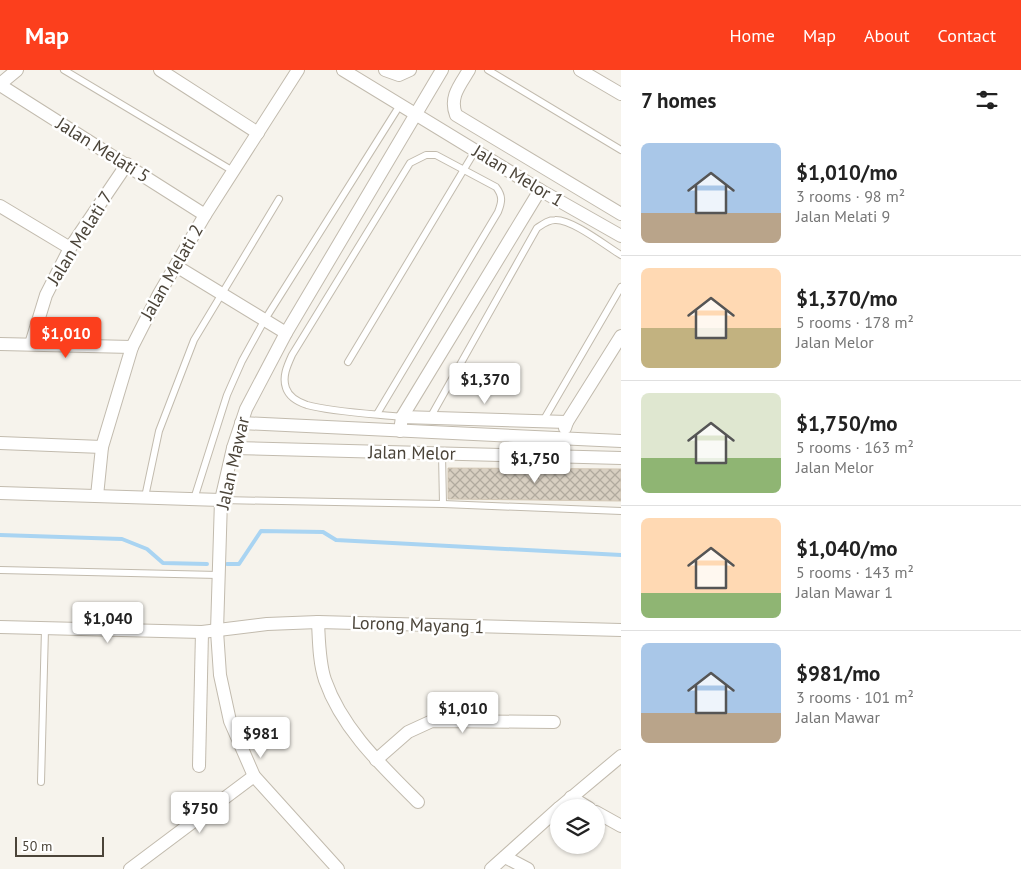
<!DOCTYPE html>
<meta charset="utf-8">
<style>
:root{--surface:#fff;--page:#f6f6f6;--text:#222;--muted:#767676;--line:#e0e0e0;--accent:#fc3f1d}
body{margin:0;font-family:"PT Sans",sans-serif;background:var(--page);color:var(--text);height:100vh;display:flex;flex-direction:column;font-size:19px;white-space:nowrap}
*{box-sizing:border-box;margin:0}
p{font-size:16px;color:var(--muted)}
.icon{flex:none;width:28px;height:28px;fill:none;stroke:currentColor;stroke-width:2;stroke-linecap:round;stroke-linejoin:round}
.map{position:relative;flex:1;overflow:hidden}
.sheet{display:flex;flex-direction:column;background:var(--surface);width:400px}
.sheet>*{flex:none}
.buttons{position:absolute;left:550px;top:729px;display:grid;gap:10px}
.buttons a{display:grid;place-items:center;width:55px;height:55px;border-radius:50%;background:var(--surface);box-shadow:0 1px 4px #0004;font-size:25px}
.scale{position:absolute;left:15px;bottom:12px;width:89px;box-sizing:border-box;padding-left:5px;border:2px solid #4b4439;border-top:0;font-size:14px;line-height:18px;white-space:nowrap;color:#4b4439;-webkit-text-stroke:4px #fff;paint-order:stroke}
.price{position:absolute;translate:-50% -42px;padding:0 11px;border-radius:5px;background:#fff;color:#222;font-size:16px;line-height:32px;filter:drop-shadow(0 1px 2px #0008)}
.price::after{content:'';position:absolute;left:50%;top:30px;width:15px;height:11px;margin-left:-8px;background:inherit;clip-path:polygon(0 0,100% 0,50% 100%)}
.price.selected{background:var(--accent);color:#fff}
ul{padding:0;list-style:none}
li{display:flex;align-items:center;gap:15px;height:125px;padding:0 20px}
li+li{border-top:1px solid var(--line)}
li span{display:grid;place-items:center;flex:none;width:140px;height:100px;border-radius:8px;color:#555}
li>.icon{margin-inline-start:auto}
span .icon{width:60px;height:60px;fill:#fffc;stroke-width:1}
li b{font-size:21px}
h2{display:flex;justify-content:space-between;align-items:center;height:60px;padding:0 20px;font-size:21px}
header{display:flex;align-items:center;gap:30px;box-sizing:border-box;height:70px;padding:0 25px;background:var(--accent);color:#fff}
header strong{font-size:24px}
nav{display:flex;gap:28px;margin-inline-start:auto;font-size:18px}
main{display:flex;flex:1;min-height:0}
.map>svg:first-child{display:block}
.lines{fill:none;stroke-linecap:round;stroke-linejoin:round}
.stream{stroke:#a9d4f2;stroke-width:4}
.building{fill:url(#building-cross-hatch);stroke:#d3c7b4}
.lane-casing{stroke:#c2bbae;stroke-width:8}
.street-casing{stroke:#c2bbae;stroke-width:14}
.lane{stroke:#fff;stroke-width:6}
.street{stroke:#fff;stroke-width:12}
.labels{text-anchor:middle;stroke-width:5;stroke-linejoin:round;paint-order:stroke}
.street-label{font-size:18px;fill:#4b4439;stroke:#fff}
</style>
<header>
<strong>Map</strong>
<nav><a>Home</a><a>Map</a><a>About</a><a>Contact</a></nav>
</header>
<main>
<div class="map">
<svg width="621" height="799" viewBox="0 0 621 799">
<defs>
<pattern id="building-cross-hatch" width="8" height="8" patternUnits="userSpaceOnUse" patternTransform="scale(1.25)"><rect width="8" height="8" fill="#d8cfc1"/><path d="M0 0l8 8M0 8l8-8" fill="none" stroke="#b1aa9e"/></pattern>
</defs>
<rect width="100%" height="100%" fill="#f6f3ec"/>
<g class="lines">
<g class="stream">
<path d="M 0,465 L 122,469 L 147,479 L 163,493 L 207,494"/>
<path d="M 227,494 L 239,494 L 261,461 L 323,462 L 336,470 L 621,485"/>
</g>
</g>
<path class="building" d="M 448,398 L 621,399 L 621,431 L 448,429 Z"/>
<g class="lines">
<g class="lane-casing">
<g id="lane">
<path d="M 64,0 L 233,101"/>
<path d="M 488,0 L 621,80"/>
<path d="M 348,292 L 475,81"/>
<path d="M 377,344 L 498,142 C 502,132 503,126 496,117 L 436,85 L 426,85 L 410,93 L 292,285 C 287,296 282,307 286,318 C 289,327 298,332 307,335 C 332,342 374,344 402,347"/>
<path d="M 430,348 L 537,158 C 543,154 548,150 555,150 C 572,149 606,176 621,185"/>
<path d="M 543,351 L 621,217"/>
<path d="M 442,384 L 443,434"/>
<path d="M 145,427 L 159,361 L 194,270 L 279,129"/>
<path d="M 194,429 L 227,325 L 242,291 L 264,251 L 400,35"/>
<path d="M 221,430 L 443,434 L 621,441"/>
<path d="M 0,500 L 218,505"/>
<path d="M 41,712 L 45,559"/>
</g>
</g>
<g class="street-casing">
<g id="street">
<path d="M 160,0 L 258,63"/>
<path d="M 343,0 L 540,120 L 621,166"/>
<path d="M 385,0 L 399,5 L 410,0"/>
<path d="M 469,0 C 460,15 449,27 456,45 L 621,144"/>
<path d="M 580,0 L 621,24"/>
<path d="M 0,14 L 17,0"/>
<path d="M 0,15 L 205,145"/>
<path d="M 0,136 L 70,178"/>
<path d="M 176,196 L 286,263"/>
<path d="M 0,274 L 132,277"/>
<path d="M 31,274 L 46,225 L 70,178 L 127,94"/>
<path d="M 402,347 L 567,352"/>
<path d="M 241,353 L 621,371"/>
<path d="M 565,358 L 567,352 L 621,266"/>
<path d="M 400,361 L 402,347 L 540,120"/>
<path d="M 0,373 L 102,377"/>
<path d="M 233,378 L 621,388"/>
<path d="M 0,423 L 221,430"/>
<path d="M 97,426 L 102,377 L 132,277 L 159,224 L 205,145 L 298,0"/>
<path d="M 318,552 C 319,571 319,592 325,610 C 342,659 382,696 418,732"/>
<path d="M 0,557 L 202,562 L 267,554 L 318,552 L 621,560"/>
<path d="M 376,690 L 408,662 L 432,651 L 554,652"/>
<path d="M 199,696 L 202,562"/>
<path d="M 571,727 L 589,738"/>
<path d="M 559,738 L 621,686"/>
<path d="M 596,742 L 621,756"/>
<path d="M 505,787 L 528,799"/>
<path d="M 130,799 L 254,706"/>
<path d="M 338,799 L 254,706 L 230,651 L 220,605 L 217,561 L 221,430 L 233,378 L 246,339 L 286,263 L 442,0"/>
<path d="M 491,799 L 559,738"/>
</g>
</g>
<use href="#lane" class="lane"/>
<use href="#street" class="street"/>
</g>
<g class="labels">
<g class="street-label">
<text transform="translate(103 80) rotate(32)" y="6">Jalan Melati 5</text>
<text transform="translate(518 106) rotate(31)" y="6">Jalan Melor 1</text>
<text transform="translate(80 168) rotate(-58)" y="6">Jalan Melati 7</text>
<text transform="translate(172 202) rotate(-60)" y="6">Jalan Melati 2</text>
<text transform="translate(412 383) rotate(1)" y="6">Jalan Melor</text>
<text transform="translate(233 393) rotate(-77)" y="6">Jalan Mawar</text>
<text transform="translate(418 555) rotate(2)" y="6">Lorong Mayang 1</text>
</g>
</g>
</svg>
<div class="buttons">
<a><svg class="icon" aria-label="layers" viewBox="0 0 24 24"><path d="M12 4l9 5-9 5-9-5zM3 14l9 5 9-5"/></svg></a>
</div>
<div class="scale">50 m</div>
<b class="price selected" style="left:66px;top:289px">$1,010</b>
<b class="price" style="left:485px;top:335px">$1,370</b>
<b class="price" style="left:535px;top:414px">$1,750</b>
<b class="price" style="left:108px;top:574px">$1,040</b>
<b class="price" style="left:463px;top:664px">$1,010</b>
<b class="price" style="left:261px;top:689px">$981</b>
<b class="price" style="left:200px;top:764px">$750</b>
</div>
<section class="sheet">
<h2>7 homes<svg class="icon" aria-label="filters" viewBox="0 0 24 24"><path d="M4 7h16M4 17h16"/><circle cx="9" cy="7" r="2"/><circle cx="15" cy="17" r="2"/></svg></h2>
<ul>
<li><span style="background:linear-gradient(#a9c7e8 70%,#b9a48a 0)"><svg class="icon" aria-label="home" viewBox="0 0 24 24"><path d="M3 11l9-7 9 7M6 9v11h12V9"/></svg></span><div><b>$1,010/mo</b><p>3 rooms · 98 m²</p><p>Jalan Melati 9</p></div></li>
<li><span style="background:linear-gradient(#ffd9b3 60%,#c2b280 0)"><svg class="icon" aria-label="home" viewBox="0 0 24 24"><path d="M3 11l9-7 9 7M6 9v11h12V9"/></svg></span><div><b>$1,370/mo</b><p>5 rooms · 178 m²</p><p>Jalan Melor</p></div></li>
<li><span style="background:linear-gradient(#dfe7d0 65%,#8fb573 0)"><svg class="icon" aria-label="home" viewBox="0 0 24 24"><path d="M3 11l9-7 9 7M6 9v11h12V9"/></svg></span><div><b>$1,750/mo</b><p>5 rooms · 163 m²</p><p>Jalan Melor</p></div></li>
<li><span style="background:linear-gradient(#ffd9b3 75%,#8fb573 0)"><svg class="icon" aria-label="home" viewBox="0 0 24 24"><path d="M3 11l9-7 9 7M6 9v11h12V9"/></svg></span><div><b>$1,040/mo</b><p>5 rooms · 143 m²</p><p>Jalan Mawar 1</p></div></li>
<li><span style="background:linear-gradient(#a9c7e8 70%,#b9a48a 0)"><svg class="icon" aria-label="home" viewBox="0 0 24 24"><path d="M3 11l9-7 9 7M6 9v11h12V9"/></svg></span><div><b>$981/mo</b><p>3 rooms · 101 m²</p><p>Jalan Mawar</p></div></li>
</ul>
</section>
</main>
